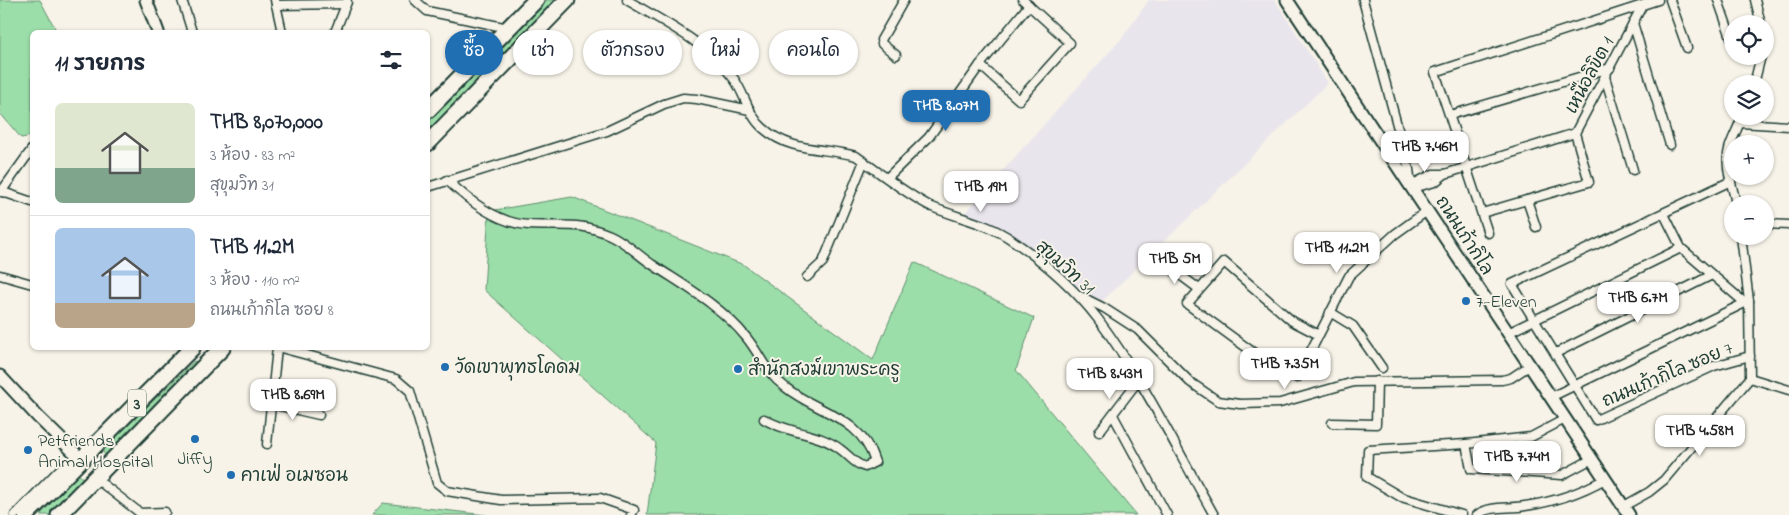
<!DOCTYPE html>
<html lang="th">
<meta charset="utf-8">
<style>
:root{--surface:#fff;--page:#f2f2f3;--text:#1f2937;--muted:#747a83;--line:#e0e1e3;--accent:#1f6fb2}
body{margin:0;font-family:"Indie Flower","Playpen Sans Thai",sans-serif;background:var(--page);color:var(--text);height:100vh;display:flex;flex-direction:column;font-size:19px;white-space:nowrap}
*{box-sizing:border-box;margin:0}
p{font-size:16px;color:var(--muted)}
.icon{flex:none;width:28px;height:28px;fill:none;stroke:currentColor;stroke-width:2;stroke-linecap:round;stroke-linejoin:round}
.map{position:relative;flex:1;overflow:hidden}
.drawer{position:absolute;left:30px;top:30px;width:400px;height:320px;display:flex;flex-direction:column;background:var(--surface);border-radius:8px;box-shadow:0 1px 4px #0004}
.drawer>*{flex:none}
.top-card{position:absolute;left:445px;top:30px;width:475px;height:45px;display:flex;gap:10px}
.buttons{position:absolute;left:1724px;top:15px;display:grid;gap:10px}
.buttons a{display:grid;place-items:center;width:50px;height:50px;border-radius:50%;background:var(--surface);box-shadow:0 1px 4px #0004;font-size:25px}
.price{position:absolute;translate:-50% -42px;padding:0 11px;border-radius:10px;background:#fff;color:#222;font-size:16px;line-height:32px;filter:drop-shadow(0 1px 2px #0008)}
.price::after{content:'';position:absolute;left:50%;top:30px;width:15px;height:11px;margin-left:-8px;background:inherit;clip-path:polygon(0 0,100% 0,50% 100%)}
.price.on{background:var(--accent);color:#fff}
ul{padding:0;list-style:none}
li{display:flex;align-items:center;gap:15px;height:125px;padding:0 25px}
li+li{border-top:1px solid var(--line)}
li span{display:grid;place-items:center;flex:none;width:140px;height:100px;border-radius:8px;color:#555}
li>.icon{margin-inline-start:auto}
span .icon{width:60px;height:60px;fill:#fffc;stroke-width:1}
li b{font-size:21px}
h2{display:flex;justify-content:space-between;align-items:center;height:60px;padding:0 25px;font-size:21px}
.tag{padding:0 18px;border-radius:22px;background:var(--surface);box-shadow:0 1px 4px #0004;font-size:18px;line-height:45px}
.tag.on{background:var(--accent);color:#fff}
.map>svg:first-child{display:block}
.built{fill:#e9e5ec}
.green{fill:#9cdea9;stroke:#5e8e6e}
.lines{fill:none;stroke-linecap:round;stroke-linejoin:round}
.street-casing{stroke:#1f3d34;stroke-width:11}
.secondary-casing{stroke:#1f3d34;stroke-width:15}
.highway-casing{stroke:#1f3d34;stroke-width:19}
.street{stroke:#f7f3e8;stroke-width:8}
.secondary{stroke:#f7f3e8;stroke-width:11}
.highway{stroke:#f7f3e8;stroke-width:15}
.poi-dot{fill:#1f6fb2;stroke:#f7f3e8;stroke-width:2}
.labels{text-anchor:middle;stroke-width:4;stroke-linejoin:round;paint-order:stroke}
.shield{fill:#f7f3e8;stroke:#60746a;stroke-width:1}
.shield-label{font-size:16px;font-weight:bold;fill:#1f3d34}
.street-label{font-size:18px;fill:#1f3d34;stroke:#f7f3e8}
.poi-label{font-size:18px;fill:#1f3d34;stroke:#f7f3e8;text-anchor:start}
</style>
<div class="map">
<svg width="1789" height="515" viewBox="0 0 1789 515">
<rect width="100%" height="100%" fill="#f7f3e8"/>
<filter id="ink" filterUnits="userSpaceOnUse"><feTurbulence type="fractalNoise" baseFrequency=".02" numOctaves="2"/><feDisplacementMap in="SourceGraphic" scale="10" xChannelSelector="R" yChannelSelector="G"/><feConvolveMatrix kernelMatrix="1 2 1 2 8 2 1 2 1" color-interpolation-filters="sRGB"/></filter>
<g filter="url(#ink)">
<path class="built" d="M 1149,0 L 1275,0 L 1328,83 L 1091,312 L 1019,244 L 962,216 L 1122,38 Z"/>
<g class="green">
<path d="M 0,0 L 40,0 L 57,32 L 32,32 L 32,136 L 21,138 L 0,113 Z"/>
<path d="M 547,0 L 558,0 L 428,132 L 428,121 Z"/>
<path d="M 572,197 L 744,265 L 873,360 L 914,262 L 1034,318 L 1016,370 L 1136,515 L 647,515 L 656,443 L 484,290 L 489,211 Z"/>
<path d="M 194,361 L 199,364 L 108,458 L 102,451 Z"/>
<path d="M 78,474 L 85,480 L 52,515 L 40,515 Z"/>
<path d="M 383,503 L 486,515 L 372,515 Z"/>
</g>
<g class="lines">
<g class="street-casing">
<g id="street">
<path d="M 182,0 L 192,32"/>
<path d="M 275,0 L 282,32"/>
<path d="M 415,0 L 427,11 L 508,28"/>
<path d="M 627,0 C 664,22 707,43 734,79 C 745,94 748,115 763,128 C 791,153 824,147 856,156 C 877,171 909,196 932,207 C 958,218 988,223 1012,240 C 1043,261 1075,289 1098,319 C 1143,379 1177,450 1214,515"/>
<path d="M 1363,0 L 1409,169 L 1411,185 L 1433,174 L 1445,174 L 1575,133 L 1642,6"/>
<path d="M 1670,0 L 1687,48"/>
<path d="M 1718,0 L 1732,40"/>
<path d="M 1755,0 L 1761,24"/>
<path d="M 276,5 L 346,4"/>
<path d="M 1633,23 L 1670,145"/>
<path d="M 335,32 L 347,2"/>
<path d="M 896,55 L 882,44 L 881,40 L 904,0"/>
<path d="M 980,65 L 1019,100 L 1070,43 L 1023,0"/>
<path d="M 1605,77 L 1633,170"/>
<path d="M 1754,84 L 1761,56"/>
<path d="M 1450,115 L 1610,68"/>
<path d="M 1740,123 L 1789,126"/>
<path d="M 887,178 L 929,137 L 980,65 L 1029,5"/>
<path d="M 447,180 C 468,200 499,224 529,225 C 562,227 578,221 610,235 C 626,242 639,256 653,265 C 686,287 721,306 746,337 C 761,355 764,371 785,387 C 817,413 861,416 875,462 L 865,467 C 854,464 850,456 840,449 C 818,432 788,434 764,419"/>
<path d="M 1731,181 L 1512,284 L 1596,420 L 1714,366 L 1750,356"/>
<path d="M 428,187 L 607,131 L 664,104 L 683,98 L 697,99 L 750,110"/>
<path d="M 1413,188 L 1435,182 L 1445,174"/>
<path d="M 0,191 L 32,202"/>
<path d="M 1,192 L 32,149"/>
<path d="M 1527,200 L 1536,227"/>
<path d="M 1736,204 C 1733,186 1724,167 1729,149 C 1732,138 1739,127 1742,116"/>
<path d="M 1482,213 L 1589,182 L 1575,133"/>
<path d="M 1664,214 L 1681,248 L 1745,303"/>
<path d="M 1765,224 L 1789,225"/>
<path d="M 1488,233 L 1435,72 L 1658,0"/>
<path d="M 1164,263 L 1199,289"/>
<path d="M 0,275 L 32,284"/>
<path d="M 807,277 L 823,262 L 864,161"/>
<path d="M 1080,296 L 1104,308 L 1138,330 L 1190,382 L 1218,401 L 1240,404 L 1280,403 L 1354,382 L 1502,380 L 1511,378 L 1529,366"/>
<path d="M 1330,312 L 1353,326 L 1382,368"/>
<path d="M 1508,333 L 1681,248"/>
<path d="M 1319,335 L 1292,321 L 1224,262 L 1187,304 L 1265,361 L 1297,378 L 1349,276 L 1395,234 L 1427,211"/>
<path d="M 281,348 L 396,379 L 410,391 L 437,483 L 447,491 L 501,500 L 600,498 L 634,510 L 631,515"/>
<path d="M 1556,353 L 1710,276"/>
<path d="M 1750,378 L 1789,390"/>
<path d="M 1551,397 L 1749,301"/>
<path d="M 271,404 L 319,415"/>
<path d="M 1113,415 L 1167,515"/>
<path d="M 1332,423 L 1376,424 L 1377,381"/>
<path d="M 1099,432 L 1138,381"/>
<path d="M 267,444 L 277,348"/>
<path d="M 1466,444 L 1471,469 L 1562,475 L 1592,459"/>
<path d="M 95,478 L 140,513 L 165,512"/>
<path d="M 1624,506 L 1649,492 L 1664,480 L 1750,378 L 1749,301 L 1741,236"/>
<path d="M 15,515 L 60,469 L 70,464"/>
<path d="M 1462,515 L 1401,497 L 1367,477 L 1368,450 L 1466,444 L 1531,437 L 1565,419"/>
<path d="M 1477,515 C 1490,505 1509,509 1525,506 C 1554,502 1580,493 1605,479"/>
</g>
</g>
<g class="secondary-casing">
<g id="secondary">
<path d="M 146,0 L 158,32"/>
<path d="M 1287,0 L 1629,515"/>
<path d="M 0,376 L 38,417 L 81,459"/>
</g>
</g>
<g class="highway-casing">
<g id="highway">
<path d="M 428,110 L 536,0"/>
<path d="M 428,143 L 567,0"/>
<path d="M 26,515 L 192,348"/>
<path d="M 59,515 L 222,348"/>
</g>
</g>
<use href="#street" class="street"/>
<use href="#secondary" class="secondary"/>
<use href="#highway" class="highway"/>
</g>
</g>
<g class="poi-dot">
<circle cx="1466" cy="301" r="5"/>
<circle cx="445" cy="367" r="5"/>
<circle cx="738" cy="369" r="5"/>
<circle cx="195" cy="439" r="5"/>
<circle cx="28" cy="450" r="5"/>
<circle cx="231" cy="475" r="5"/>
</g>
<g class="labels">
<rect class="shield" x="128" y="389.5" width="18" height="27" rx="4"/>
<g class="shield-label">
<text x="137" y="409">3</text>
</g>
<g class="street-label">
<text transform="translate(1589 75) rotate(-62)" y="6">เหนือลิขิต 1</text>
<text transform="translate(1465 235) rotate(57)" y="6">ถนนเก้ากิโล</text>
<text transform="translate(1066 267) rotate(42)" y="6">สุขุมวิท 31</text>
<text transform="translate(1667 374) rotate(-23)" y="6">ถนนเก้ากิโล ซอย 7</text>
</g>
<g class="poi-label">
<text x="1476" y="307">7-Eleven</text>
<text x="455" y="373">วัดเขาพุทธโคดม</text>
<text x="748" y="375">สำนักสงฆ์เขาพระครู</text>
<text x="38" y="446">Petfriends<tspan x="38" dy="21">Animal Hospital</tspan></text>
<text x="195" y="464" text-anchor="middle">Jiffy</text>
<text x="241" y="481">คาเฟ่ อเมซอน</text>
</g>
</g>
</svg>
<div class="buttons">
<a><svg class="icon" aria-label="locate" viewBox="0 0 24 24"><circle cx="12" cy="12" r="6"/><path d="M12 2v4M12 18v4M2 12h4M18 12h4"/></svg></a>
<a><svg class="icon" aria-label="layers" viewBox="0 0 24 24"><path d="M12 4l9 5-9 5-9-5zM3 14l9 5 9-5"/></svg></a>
<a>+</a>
<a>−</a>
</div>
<b class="price on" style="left:946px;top:132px">THB 8.07M</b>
<b class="price" style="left:1425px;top:173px">THB 7.46M</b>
<b class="price" style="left:981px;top:213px">THB 19M</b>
<b class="price" style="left:1337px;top:274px">THB 11.2M</b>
<b class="price" style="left:1175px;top:285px">THB 5M</b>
<b class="price" style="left:1638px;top:324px">THB 6.7M</b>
<b class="price" style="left:1285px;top:390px">THB 7.35M</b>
<b class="price" style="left:1110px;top:400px">THB 8.43M</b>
<b class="price" style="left:293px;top:421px">THB 8.69M</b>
<b class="price" style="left:1700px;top:457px">THB 4.58M</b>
<b class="price" style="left:1517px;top:483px">THB 7.74M</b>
<div class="top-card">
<a class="tag on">ซื้อ</a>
<a class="tag">เช่า</a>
<a class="tag">ตัวกรอง</a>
<a class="tag">ใหม่</a>
<a class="tag">คอนโด</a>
</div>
<section class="drawer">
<h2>11 รายการ<svg class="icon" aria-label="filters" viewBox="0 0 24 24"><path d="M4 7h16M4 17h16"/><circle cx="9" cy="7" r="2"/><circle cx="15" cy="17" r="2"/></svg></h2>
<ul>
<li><span style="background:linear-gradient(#dfe7d0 65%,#7fa58c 0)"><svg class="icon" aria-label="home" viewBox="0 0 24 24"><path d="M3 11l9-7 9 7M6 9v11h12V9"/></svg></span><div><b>THB 8,070,000</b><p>3 ห้อง · 83 m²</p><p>สุขุมวิท 31</p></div></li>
<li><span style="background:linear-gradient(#a9c7e8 75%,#b9a48a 0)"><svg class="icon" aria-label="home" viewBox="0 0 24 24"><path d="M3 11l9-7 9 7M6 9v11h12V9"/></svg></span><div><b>THB 11.2M</b><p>3 ห้อง · 110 m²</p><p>ถนนเก้ากิโล ซอย 8</p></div></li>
</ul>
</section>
</div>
